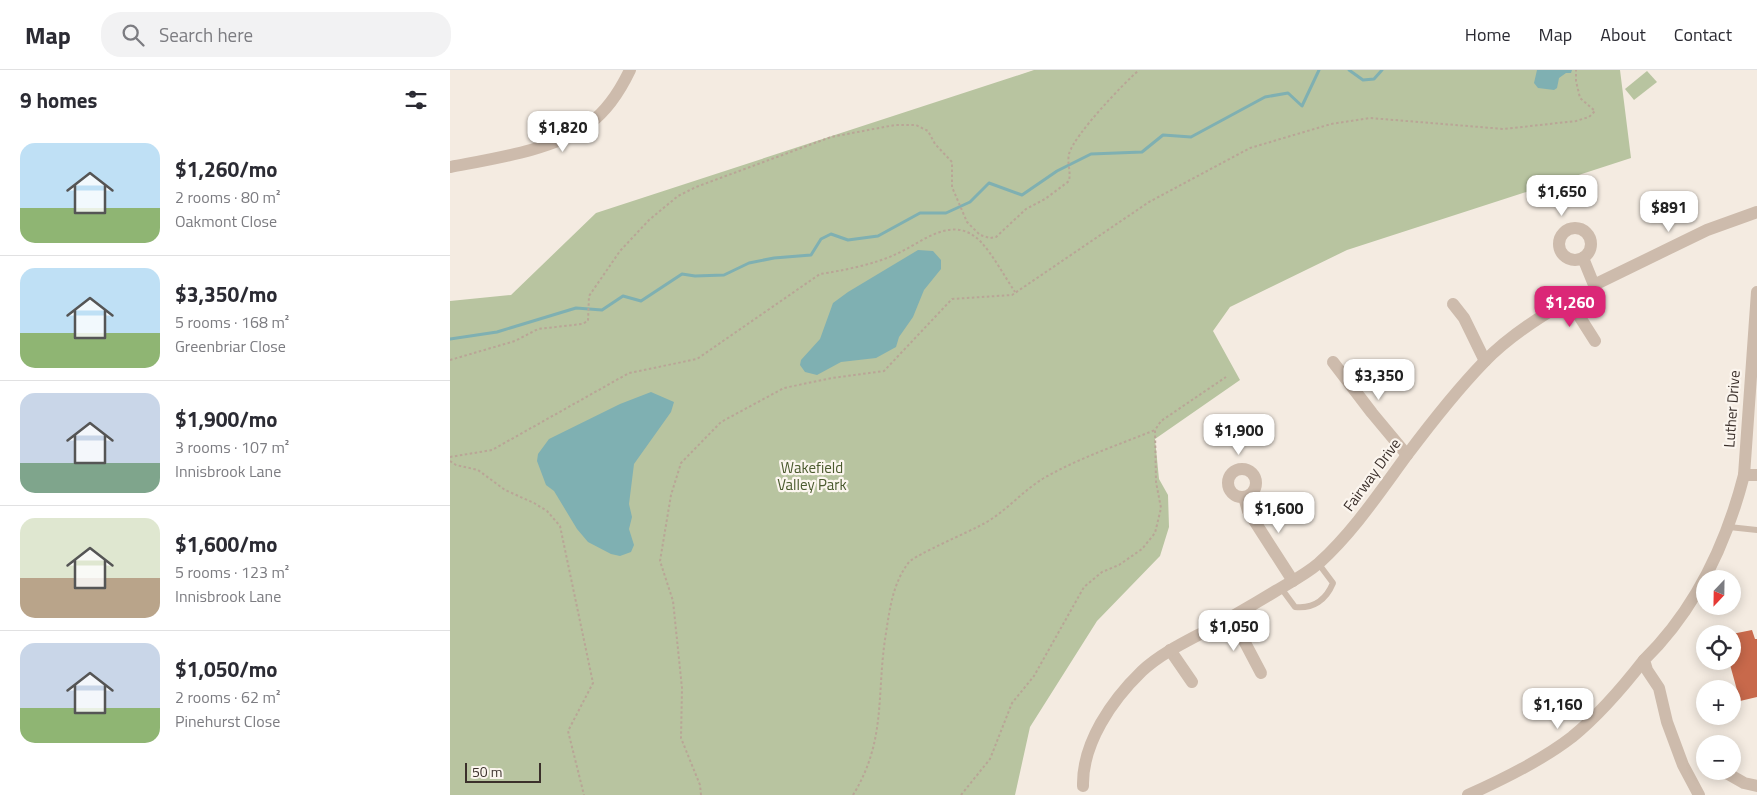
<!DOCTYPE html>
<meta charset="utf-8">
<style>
:root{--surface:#fff;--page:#f2f2f3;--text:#2b2b33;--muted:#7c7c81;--line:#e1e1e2;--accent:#db2777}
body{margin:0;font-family:"Titillium Web",sans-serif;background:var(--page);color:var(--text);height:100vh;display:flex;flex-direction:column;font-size:19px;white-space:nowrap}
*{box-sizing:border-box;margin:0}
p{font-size:16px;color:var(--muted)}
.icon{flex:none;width:28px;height:28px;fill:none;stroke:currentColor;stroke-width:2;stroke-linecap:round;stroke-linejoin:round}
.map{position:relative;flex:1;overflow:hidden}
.details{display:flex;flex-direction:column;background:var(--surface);width:450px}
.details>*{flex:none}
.needle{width:32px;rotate:202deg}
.buttons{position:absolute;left:1246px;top:500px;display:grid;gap:10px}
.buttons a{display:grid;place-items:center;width:45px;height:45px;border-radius:50%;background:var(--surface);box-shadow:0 2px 12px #0003;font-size:25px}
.scale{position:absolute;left:15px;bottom:12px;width:76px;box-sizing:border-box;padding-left:5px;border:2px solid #3b302b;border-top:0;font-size:14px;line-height:18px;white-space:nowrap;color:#3b302b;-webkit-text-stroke:4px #fbf5ee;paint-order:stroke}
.price{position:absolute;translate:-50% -42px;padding:0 11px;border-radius:10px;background:#fff;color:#222;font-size:16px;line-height:32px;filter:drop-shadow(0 1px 2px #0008)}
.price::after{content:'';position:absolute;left:50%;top:30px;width:15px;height:11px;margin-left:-8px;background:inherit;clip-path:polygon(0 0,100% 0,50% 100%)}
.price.on{background:var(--accent);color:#fff}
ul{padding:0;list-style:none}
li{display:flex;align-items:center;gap:15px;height:125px;padding:0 20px}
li+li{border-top:1px solid var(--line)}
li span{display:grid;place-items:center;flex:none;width:140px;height:100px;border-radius:15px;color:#555}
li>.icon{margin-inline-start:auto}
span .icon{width:60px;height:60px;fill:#fffc;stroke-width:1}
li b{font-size:21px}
h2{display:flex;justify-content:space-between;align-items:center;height:60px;padding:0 20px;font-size:21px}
header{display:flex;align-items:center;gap:30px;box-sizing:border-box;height:70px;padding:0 25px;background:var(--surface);border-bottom:1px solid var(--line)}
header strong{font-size:24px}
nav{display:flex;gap:28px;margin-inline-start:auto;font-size:18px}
.search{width:350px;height:45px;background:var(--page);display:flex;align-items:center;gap:12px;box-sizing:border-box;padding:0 18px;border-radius:20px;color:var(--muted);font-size:19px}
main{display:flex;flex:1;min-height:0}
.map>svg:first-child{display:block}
.green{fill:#b8c4a0}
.water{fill:#7fb0b2}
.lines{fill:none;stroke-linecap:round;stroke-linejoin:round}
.stream{stroke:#7fb0b2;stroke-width:3}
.building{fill:#c8694b}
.path{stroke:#b9a596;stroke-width:2;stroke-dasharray:2.5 2.5;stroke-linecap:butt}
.service{stroke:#cdbbac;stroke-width:6}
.minor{stroke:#cdbbac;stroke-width:12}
.labels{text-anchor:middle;stroke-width:4.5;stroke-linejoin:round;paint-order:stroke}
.street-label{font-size:15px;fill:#3b302b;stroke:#fbf5ee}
.park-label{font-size:15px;fill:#4a5a2e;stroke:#fbf5ee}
</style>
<header>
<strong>Map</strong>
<div class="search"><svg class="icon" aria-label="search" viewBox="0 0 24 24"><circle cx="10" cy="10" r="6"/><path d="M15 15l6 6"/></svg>Search here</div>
<nav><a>Home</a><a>Map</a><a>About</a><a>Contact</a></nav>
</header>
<main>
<section class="details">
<h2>9 homes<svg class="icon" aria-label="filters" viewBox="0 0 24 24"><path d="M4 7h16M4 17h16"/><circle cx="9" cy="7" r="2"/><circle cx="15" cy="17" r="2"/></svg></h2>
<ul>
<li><span style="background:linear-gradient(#bfe0f5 65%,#8fb573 0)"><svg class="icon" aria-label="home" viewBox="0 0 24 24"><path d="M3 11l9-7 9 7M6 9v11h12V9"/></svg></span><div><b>$1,260/mo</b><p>2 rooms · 80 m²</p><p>Oakmont Close</p></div></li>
<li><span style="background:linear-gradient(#bfe0f5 65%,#8fb573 0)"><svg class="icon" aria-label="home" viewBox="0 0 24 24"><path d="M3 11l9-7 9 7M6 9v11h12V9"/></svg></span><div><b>$3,350/mo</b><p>5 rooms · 168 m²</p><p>Greenbriar Close</p></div></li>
<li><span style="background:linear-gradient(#c9d6e8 70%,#7fa58c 0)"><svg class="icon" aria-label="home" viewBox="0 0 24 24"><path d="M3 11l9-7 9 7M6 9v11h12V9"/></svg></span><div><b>$1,900/mo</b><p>3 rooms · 107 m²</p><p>Innisbrook Lane</p></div></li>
<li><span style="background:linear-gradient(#dfe7d0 60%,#b9a48a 0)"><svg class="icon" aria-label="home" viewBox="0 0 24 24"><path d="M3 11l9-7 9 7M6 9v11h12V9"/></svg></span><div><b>$1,600/mo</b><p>5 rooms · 123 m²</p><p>Innisbrook Lane</p></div></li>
<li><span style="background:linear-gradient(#c9d6e8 65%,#8fb573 0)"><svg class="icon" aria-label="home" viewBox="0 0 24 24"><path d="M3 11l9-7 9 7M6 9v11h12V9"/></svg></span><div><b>$1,050/mo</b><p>2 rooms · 62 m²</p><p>Pinehurst Close</p></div></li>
</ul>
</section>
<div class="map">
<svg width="1307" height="725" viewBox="0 0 1307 725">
<rect width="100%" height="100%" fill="#f4ebe1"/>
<g class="green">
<path d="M 584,0 L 1170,0 L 1181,88 L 897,180 L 780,237 L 763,261 L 790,310 L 705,369 L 709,409 L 718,425 L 719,457 L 710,486 L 647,551 L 580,657 L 565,725 L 0,725 L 0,231 L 61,225 L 146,143 Z"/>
<path d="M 1197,1 L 1207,12 L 1184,30 L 1175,19 Z"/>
</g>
<g class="water">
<path d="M 1087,0 L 1122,0 L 1121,3 L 1116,3 L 1109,8 L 1107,18 L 1104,20 L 1088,18 L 1084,13 Z"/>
<path d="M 468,180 L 483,181 L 491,190 L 491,199 L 474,220 L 463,247 L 449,267 L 446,277 L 426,288 L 391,292 L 367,305 L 355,302 L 350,295 L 351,290 L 370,269 L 383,233 L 398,222 Z"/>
<path d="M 201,322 L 224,332 L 221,342 L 184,394 L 179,434 L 182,447 L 179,459 L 184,475 L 181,482 L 170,486 L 161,484 L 138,472 L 127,459 L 104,421 L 96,415 L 87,391 L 88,384 L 99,369 L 170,334 Z"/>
</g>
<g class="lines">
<g class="stream">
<path d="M 899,0 L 913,10 L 924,9 L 932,0"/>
<path d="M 0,269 L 47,262 L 126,238 L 152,240 L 173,226 L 191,231 L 232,204 L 245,206 L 274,205 L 299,193 L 324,188 L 361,185 L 371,169 L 381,164 L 398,170 L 428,166 L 470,143 L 496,143 L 520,132 L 539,113 L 572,125 L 607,101 L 641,84 L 692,82 L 713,65 L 741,67 L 815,27 L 838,23 L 852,36 L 869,0"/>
</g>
</g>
<path class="building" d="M 1302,560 L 1305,569 L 1307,569 L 1307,627 L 1290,631 L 1279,591 L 1282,591 L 1282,564 Z"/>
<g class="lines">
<g class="path">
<path d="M 0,290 L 65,271 L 88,259 L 132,254 L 138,251 L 139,226 L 170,181 L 199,150 L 228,126 L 246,117 L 381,67 L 445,55 L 466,55 L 478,61 L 485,74 L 502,92 L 502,117 L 517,152 L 530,165 L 540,168 L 546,167 L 576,139 L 595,129 L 619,111 C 621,101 617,93 619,84 C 624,65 673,14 689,0"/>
<path d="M 0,387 L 42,380 L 179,303 L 247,289 L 370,204 C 391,201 425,194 444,185 C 471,174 502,142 531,172 C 543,185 555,207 565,222"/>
<path d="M 0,391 L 6,395 L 28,400 L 55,420 L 84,433 L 97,441 L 110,456 L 143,613 L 118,661 L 134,725"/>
<path d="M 251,725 L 250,715 L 231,668 L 232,618 L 223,531 L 210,491 L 221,425 L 231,393 L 271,352 L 334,318 L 382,308 L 434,301 L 502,229 L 562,225 L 699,132 L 800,78 L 881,54 L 920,48 L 1054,59 L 1126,51 L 1139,47 L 1145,41 L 1130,28 L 1126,11 L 1126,0"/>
<path d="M 403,725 C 437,670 426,623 436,563 C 440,537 443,513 459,492 C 465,485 521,461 533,454 C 556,442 572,421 594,408 C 629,388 668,375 705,360"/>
<path d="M 511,725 L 540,689 L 562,633 L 584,606 L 634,517 L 652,502 L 669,495 L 692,479 L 705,463 L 711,438 L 706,412 L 705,360 L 711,351 L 776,307"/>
</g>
<g class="service">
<path d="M 1279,457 L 1307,460"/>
<path d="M 831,518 L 845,537 C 863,539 876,530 883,513 L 868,493"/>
</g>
<g class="minor">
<path d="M 0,97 C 41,89 105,80 139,54 C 158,40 170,21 180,0"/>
<circle cx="1125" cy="174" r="16"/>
<path d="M 1133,188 L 1144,215 L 1257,160 L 1307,142"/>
<path d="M 1003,234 L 1014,248 L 1035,291"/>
<path d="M 883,292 L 922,343 L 957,385"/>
<circle cx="792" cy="413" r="14"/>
<path d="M 1294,405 L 1307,405"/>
<path d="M 794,427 L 798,441 L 843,511"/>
<path d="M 782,548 L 811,603"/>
<path d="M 720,580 L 742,612"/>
<path d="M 1273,701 L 1294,713 L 1307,716"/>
<path d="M 633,716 C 632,673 662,630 692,601 C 709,585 731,574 752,563 C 777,550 801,536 824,522 C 839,513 855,505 869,493 C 904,461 929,423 957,385 C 981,353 1006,321 1034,292 C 1058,267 1089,247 1119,230 L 1145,271"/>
<path d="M 1018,725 C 1054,709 1091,691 1122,667 C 1149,645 1173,617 1194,590"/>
<path d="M 1249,725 L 1233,695 L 1217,652 L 1209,618 L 1197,600 L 1194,590 C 1245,540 1276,475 1294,405 L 1307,222"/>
</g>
</g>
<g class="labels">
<g class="street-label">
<text transform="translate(1282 339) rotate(-86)" y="5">Luther Drive</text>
<text transform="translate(922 405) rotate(-54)" y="5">Fairway Drive</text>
</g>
<g class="park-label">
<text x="362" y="403">Wakefield<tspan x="362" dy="17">Valley Park</tspan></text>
</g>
</g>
</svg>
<div class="buttons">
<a><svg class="needle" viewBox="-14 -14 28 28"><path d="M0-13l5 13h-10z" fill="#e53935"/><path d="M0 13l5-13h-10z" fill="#7c7c81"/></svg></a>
<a><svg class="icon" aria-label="locate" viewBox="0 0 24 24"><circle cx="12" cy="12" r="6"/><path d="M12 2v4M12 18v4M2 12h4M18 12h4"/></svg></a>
<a>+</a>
<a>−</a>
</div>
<div class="scale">50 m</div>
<b class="price" style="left:113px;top:83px">$1,820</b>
<b class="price" style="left:1112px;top:147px">$1,650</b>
<b class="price" style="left:1219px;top:163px">$891</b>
<b class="price on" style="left:1120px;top:258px">$1,260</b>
<b class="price" style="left:929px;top:331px">$3,350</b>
<b class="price" style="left:789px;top:386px">$1,900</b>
<b class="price" style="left:829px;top:464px">$1,600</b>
<b class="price" style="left:784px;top:582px">$1,050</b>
<b class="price" style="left:1108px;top:660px">$1,160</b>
</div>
</main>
